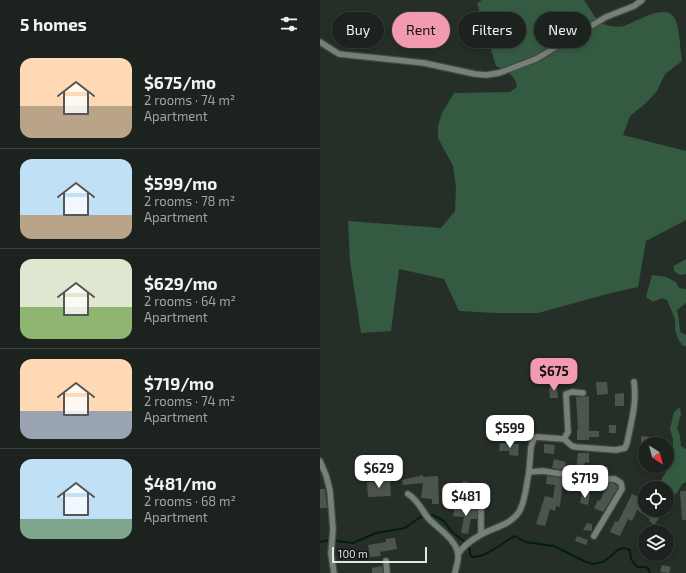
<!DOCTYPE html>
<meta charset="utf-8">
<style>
:root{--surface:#1c221e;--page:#292f2b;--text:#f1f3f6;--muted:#a0a4a4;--line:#3a3f3c;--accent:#f29aaf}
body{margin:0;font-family:"Exo 2",sans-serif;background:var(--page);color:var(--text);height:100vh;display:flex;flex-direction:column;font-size:15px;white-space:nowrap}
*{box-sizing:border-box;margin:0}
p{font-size:13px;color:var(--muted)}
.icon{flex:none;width:22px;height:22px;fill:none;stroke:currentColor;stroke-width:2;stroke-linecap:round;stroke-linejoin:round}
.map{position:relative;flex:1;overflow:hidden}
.sheet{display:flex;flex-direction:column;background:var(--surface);width:320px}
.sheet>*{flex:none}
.hud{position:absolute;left:12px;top:12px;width:294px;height:36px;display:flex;gap:8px}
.needle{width:26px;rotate:144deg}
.controls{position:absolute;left:318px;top:437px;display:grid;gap:8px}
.controls a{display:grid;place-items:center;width:36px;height:36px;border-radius:50%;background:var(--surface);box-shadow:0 2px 6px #0003,0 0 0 1px var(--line);font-size:20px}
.scale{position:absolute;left:12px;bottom:10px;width:95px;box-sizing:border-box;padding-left:4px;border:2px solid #e0e6e2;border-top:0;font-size:11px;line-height:14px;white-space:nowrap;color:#e0e6e2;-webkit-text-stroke:3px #121513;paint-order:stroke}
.price{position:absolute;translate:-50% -34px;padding:0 9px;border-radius:8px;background:#fff;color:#222;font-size:13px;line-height:26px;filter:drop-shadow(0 1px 2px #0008)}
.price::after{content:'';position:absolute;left:50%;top:24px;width:12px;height:9px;margin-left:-6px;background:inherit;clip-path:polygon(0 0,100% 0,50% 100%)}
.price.active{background:var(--accent);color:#111}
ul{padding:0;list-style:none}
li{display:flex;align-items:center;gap:12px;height:100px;padding:0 20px}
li+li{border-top:1px solid var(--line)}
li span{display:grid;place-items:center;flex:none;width:112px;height:80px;border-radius:12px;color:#555}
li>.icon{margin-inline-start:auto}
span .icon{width:48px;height:48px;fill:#fffc;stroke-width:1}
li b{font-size:17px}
h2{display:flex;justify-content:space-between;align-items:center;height:48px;padding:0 20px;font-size:17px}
.chip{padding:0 14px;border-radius:18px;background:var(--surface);box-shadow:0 2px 6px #0003,0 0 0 1px var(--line);font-size:14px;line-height:36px}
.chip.active{background:var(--accent);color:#111}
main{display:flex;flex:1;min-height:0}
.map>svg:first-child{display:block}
.green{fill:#345b42}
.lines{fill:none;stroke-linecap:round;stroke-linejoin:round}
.stream{stroke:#00200d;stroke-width:2}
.building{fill:#4b554e}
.street-casing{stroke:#414943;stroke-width:8}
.street{stroke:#768079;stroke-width:5.5}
</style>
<main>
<section class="sheet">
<h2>5 homes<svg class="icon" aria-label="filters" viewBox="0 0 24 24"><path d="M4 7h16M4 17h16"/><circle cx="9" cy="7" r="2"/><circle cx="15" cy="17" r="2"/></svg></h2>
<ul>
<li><span style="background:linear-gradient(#ffd9b3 60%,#b9a48a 0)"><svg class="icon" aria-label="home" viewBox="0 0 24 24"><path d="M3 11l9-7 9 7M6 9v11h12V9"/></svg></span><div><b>$675/mo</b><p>2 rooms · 74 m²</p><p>Apartment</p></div></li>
<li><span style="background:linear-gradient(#bfe0f5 70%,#b9a48a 0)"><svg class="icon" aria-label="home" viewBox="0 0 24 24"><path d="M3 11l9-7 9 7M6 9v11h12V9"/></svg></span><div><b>$599/mo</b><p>2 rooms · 78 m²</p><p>Apartment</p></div></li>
<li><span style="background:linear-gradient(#dfe7d0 60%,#8fb573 0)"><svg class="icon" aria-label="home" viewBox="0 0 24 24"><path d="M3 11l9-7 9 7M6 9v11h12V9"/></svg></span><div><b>$629/mo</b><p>2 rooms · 64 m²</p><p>Apartment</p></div></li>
<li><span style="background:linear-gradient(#ffd9b3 65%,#9aa5b1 0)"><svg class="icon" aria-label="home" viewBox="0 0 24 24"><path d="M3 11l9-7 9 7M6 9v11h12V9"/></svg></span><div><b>$719/mo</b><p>2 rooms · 74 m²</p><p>Apartment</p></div></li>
<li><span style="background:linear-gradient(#bfe0f5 75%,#7fa58c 0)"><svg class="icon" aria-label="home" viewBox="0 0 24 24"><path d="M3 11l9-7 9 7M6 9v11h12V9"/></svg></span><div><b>$481/mo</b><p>2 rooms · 68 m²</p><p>Apartment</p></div></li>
</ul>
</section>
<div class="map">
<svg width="366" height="573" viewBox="0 0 366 573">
<rect width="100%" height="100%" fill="#262e28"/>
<g class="green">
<path d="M 162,0 L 264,0 L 279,23 C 287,25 295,28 304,26 C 317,22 348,0 356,21 C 360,33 360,48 362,61 L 345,74 L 337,91 L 326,103 L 310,116 L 303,135 L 366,151 L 366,220 L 326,241 L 318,287 L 291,293 L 218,313 L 176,313 L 139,311 L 124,279 L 79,269 L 71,331 L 41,333 L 30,261 L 28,221 L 121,228 L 135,211 L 136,187 L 133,166 L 118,138 L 118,126 L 122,113 L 134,93 L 190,92 L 197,87 C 195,74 187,72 176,66 L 157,3 Z"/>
<path d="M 366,259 L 366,274 L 360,275 L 354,271 L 354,266 Z"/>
<path d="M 332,275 L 346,277 L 356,282 L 359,288 L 366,289 L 366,303 L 357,310 L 359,320 L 360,332 L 366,335 L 366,346 L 363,346 L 358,339 L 355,329 L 355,319 L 347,300 L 342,298 L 333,302 L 326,297 Z"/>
<path d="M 360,407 L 361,414 L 357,428 L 360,436 L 361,446 L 366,449 L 366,482 L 362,484 L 357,493 L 347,499 L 347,488 L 336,488 L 346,472 L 353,449 L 353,439 L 350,429 L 354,412 Z"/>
</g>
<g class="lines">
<path class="stream" d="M 0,542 L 9,540 L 33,543 L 56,533 L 85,528 L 99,518 L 105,515 L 113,515 L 124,521 L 132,532 L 145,542 L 150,550 L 150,554 L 152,557 C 168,557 181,543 195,536 L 205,542 L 234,546 L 266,562 L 273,564 L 283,562 L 290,557 L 299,549 L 304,548 L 310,550 L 311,559 L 317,567 L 326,567 L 329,570 L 330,573"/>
</g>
<g class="building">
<path d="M 276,382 L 287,382 L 288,394 L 277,395 Z"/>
<path d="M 229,387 L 237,387 L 238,398 L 230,398 Z"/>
<path d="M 304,393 L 304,406 L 295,406 L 295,394 Z"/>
<path d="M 269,396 L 269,431 L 279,431 L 279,437 L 269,437 L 269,440 L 257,440 L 257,430 L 258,429 L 256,397 Z"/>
<rect x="289" y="425" width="7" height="8"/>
<path d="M 321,436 L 331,437 L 330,444 L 321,444 Z"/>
<path d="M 180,443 L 199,444 L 198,456 L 189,455 L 189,451 L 179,451 Z"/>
<path d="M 224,444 L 235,445 L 234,454 L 224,453 Z"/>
<path d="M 258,453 L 269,453 L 269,463 L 265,462 L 263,473 L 256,472 Z"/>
<path d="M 234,459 L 246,462 L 244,470 L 232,468 Z"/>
<path d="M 281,467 L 288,467 L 287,475 L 280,475 Z"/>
<path d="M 103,475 L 103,477 L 118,476 L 119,504 L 112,504 L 112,499 L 101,498 L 103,483 L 83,485 L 82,480 Z"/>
<path d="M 227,476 L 243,478 L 240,507 L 236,506 L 235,511 L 230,509 L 225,526 L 216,524 L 225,496 L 233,498 L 235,485 L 226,484 Z"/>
<path d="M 70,480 L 71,496 L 48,497 L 47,482 Z"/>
<path d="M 143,481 L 148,482 L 148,485 L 163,487 L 162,498 L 126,493 L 127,484 L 142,486 Z"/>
<path d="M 288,483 L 294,483 L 297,486 L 298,488 L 283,512 L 274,508 L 278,500 L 280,501 Z"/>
<path d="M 0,489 L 5,489 L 7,508 L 0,508 Z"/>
<path d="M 360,491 L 366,491 L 366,520 L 362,520 Z"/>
<path d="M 262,493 L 270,494 L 268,505 L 260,503 Z"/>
<path d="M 312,494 L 325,500 L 325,510 L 345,510 L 334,525 L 329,521 L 330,519 L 317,510 L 312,521 L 308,519 L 300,536 L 290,532 L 295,521 L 298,522 Z"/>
<path d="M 135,506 L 157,510 L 157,519 L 151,519 L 148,534 L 141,533 L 144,517 L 133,516 Z"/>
<path d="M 267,523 L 272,524 L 272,531 L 263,530 Z"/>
<path d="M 257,536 L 268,540 L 266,545 L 255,541 Z"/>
<path d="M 75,538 L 77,549 L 60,552 L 61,556 L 50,557 L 48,545 L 66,542 L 66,539 Z"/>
<path d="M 342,565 L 351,567 L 349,573 L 340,572 Z"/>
<path d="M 62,566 L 63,573 L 52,573 L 52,568 Z"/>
</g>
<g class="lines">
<g class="street-casing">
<g id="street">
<path d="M 0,42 L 19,54 L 104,63 L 155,74 L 166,75 L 179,73 L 216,59 L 286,17 L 314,6 L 322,0"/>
<path d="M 244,439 L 252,446 L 256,447 L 296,450 L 305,448 L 307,443 C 311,423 317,403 314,382"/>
<path d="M 0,461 L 6,475 L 10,491 L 13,529 L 11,554 L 14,573"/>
<path d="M 209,472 L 211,447 L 214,438 L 217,437 L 244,439 L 248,432 L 246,394 L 252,392 L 263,393"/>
<path d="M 88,494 C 98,500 101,509 108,518 C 117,528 136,539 138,554 C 139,560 136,567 135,573"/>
<path d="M 132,501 L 161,507 L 161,534"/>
<path d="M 138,554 C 143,546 153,539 162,534 C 175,527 190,525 199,512 C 206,500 206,485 209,472 L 223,471 L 274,479 L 295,479 L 301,483 L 302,489 L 274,536"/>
<path d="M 66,561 L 67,573"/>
</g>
</g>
<use href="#street" class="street"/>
</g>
</svg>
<div class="controls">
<a><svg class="needle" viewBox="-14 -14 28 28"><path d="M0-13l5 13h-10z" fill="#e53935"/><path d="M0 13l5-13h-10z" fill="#a0a4a4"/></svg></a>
<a><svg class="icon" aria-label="locate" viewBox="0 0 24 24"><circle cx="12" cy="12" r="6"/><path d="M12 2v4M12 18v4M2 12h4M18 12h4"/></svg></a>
<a><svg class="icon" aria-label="layers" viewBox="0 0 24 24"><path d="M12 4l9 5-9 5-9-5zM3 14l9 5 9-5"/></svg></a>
</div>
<div class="scale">100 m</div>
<b class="price active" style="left:234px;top:392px">$675</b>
<b class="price" style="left:190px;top:449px">$599</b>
<b class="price" style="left:59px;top:489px">$629</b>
<b class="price" style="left:265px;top:499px">$719</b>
<b class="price" style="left:146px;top:517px">$481</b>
<div class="hud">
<a class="chip">Buy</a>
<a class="chip active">Rent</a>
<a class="chip">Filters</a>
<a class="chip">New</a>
</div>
</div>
</main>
